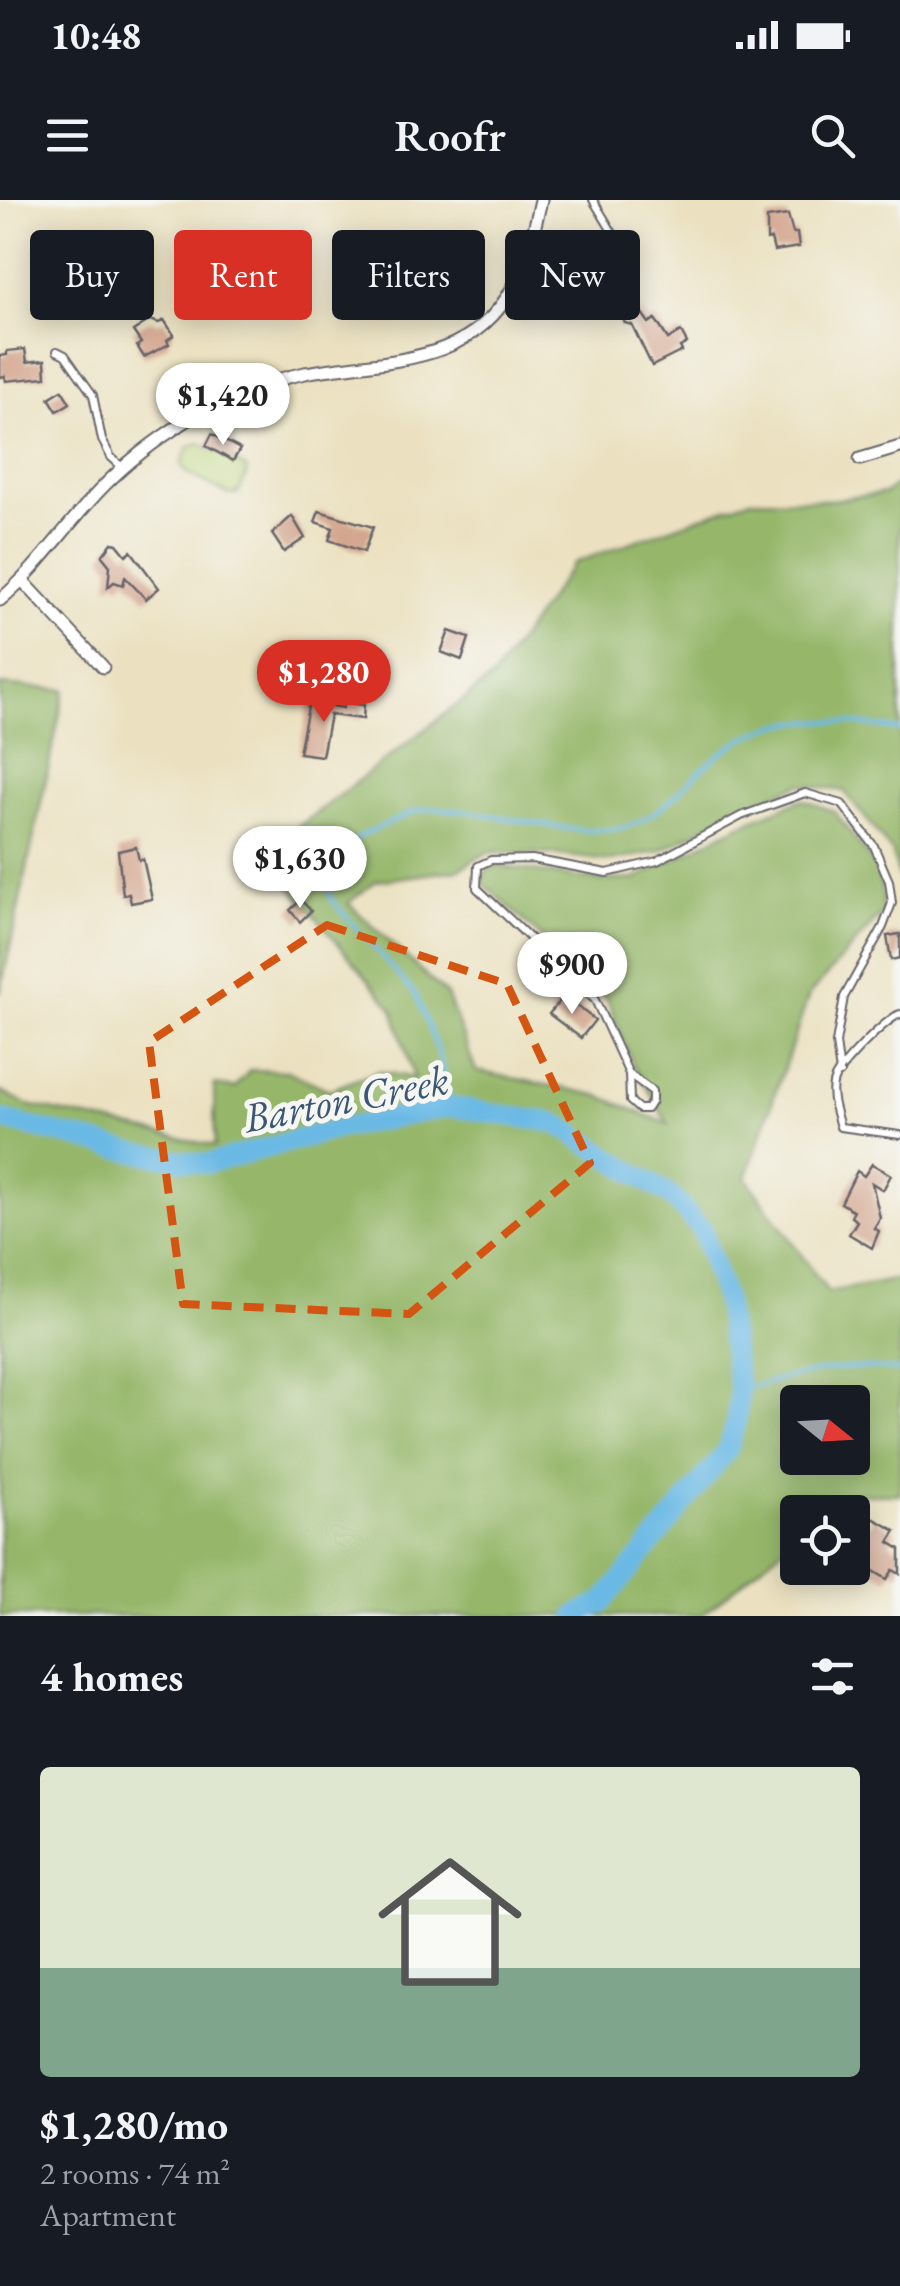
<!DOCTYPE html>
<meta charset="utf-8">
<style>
:root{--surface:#171b24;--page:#242831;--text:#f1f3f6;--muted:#9ea1a6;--accent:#d93025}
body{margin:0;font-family:"EB Garamond",serif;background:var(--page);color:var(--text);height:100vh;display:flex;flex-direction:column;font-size:38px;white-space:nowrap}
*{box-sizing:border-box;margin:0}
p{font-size:32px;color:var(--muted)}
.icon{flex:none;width:55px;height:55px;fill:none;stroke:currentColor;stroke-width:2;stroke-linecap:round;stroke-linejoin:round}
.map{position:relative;height:1416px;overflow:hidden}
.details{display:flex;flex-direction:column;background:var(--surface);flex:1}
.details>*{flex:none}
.guide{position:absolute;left:30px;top:30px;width:840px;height:90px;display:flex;gap:20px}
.needle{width:65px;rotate:108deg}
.tools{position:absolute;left:780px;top:1185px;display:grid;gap:20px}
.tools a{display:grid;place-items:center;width:90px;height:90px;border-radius:10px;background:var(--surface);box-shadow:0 5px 25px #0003;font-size:50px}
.price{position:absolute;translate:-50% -85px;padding:0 22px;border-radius:35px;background:#fff;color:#222;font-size:32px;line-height:65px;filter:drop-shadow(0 2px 5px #0008)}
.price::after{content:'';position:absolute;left:50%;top:60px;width:30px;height:22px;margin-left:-15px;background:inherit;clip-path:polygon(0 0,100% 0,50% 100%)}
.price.selected{background:var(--accent);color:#fff}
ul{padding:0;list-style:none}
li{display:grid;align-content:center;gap:20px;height:530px;padding:0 40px}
li span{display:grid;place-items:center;height:310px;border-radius:10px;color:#555}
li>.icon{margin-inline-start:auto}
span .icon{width:180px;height:180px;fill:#fffc;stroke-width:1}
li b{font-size:42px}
h2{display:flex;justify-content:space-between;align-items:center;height:120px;padding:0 40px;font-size:42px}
.tag{padding:0 35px;border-radius:10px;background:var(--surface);box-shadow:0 5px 25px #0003;font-size:35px;line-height:90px}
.tag.selected{background:var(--accent);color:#fff}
.status{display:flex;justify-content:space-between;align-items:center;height:70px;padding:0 50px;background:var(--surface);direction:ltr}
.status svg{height:28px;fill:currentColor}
header{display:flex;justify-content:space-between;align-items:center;height:130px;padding:0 40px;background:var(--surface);font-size:45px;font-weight:600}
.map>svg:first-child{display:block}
.green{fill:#bdd67b;stroke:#707c5b;stroke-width:2.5}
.forest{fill:#96b76b;stroke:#5c6c53;stroke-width:2.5;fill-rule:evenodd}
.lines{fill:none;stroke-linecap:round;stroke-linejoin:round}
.stream{stroke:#6bb9e5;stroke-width:4}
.river{stroke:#6bb9e5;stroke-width:20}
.building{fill:#d2a28a}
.lane-casing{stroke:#68656a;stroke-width:10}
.street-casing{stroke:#68656a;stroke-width:15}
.lane{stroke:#fff;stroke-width:6}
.street{stroke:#fff;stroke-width:11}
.marked{fill:none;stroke:#d45411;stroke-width:8;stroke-dasharray:20 12;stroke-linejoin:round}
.labels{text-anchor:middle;stroke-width:10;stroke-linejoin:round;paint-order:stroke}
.water-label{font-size:42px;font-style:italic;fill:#3c5776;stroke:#f6f6f2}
</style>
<div class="status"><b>10:48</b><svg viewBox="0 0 49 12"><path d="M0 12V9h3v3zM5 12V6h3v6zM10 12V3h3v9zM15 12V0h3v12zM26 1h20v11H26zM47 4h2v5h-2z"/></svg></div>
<header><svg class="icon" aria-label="menu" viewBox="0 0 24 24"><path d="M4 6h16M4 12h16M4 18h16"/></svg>Roofr<svg class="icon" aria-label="search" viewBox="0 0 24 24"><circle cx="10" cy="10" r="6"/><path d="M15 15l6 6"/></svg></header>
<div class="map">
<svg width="900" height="1416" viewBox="0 0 900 1416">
<rect width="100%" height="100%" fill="#f6f6f2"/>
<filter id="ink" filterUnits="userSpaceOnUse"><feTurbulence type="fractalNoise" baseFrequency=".01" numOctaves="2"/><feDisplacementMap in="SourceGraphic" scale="20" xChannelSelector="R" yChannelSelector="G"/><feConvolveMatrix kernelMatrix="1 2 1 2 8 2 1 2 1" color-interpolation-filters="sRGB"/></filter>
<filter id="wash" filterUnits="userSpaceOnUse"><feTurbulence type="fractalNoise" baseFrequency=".0048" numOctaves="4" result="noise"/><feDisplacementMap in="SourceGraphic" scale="40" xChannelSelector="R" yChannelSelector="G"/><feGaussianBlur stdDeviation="2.25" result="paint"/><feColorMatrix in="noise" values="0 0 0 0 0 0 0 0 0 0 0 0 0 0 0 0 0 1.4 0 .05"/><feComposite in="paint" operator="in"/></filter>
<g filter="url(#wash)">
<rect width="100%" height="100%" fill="#ebe1c0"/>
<path class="green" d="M 200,243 L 246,268 L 247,275 L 238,293 L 230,295 L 186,272 L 181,264 L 188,248 Z"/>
<g class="forest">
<path d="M 900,281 L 900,683 L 892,652 L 844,591 L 800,584 L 734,612 L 660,651 L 611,661 L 550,654 L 489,652 L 457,670 L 376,681 L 348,703 L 447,795 L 476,871 L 597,895 L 668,924 L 633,865 L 607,799 L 483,683 L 484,674 L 492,665 L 597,680 L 635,679 L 738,626 L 802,599 L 835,612 L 879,671 L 884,711 L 809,795 L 746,978 L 828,1092 L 900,1079 L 900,1294 L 848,1294 L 825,1312 L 798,1312 L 797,1336 L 701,1416 L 0,1416 L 0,891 L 28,905 L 215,946 L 214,885 L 235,888 L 250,870 L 287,871 L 329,890 L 379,871 L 414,878 L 393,809 L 276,669 L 289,634 L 493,477 L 574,363 L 751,299 L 831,300 L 886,293 ZM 798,1202 L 852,1202 L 852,1258 L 798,1258 Z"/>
<path d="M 0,485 L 65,490 L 0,794 Z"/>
</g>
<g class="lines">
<g class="stream">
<path d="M 451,907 L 438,852 L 416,795 L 331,699 C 325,676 331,663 348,646 C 359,635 371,631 387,624 C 399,619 415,609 429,609 C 486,607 575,641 625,627 C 656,618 674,596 697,574 C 763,509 815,517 900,530"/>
<path d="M 739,1190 C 792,1176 845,1161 900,1171"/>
</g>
<path class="river" d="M 0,919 L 133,952 L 207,964 L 337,929 L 451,907 L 556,923 L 672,997 L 702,1030 L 725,1101 L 739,1190 L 736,1223 L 728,1249 L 662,1331 L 603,1402 L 576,1416"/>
</g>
<g id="blocks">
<g class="building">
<path d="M 788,15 L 793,33 L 797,33 L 799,47 L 774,51 L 771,39 L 767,40 L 767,18 Z"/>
<path d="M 579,45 L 593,47 L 592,55 L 603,56 L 600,75 L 590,81 L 576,65 Z"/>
<path d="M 635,103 L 649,123 L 655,119 L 668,139 L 681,132 L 687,143 L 680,147 L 682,151 L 652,166 L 632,125 L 625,123 L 619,112 Z"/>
<path d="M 150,120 L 159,123 L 164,120 L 174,135 L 167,140 L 169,144 L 144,157 L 137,146 L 141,143 L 133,131 Z"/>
<path d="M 25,149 L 27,162 L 45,160 L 46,177 L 6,181 L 5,176 L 0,177 L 0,156 L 7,155 L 7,151 Z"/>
<path d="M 62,190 L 70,203 L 57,211 L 49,198 Z"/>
<path d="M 212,234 L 240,249 L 233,261 L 206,246 Z"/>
<path d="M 319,311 L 373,327 L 364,352 L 329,340 L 333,328 L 315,322 Z"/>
<path d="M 292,316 L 305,338 L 284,352 L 272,334 Z"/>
<path d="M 112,343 L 117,344 L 126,355 L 131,351 L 159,388 L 146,399 L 125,377 L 123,385 L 114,382 L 108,387 L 110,366 L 102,356 Z"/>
<path d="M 449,431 L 469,438 L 462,460 L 441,452 Z"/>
<path d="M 309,502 L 343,508 L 344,503 L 364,505 L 363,519 L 330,515 L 322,556 L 299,553 Z"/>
<path d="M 136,647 L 139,660 L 143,659 L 152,699 L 131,703 L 129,694 L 123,695 L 118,651 Z"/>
<path d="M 301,700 L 311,711 L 300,722 L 290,710 Z"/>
<path d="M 900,734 L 900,758 L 891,760 L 887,736 Z"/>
<path d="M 564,796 L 595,820 L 581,838 L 549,814 Z"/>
<path d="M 872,964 L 891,975 L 883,990 L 872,983 L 880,1018 L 874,1028 L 879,1031 L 872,1048 L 849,1034 L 857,1021 L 851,1017 L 854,1011 L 841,1003 L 857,971 L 864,976 Z"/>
<path d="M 873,1318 L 896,1331 L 889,1342 L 900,1349 L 900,1374 L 893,1370 L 887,1379 L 867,1367 L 872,1359 L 868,1351 L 857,1345 Z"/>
</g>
</g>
</g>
<g filter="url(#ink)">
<use href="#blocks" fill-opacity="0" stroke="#68656a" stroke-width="2.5"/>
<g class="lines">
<g class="lane-casing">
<g id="lane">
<path d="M 593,0 L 619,43 L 618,71 L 624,97"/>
<path d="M 57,151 L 65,155 L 93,195 L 102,240 L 111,257 L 122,267"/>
<path d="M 900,814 C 885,820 843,863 835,878 C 828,892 836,912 840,927 L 900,935"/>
<path d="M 629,874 L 652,891 L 652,901 L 647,909 L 639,909 L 630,901 L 629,874 L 595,800 L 477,688 L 478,666 L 491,660 L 532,659 L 607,673 L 657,661 L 741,616 L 805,593 L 842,604 L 874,646 L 889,681 L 892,703 L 883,727 L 844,797 L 836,843 L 840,873"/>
</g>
</g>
<g class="street-casing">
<g id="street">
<path d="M 860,259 L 900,247"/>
<path d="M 23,381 L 103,467"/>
<path d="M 0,400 C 43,364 72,315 113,277 C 139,252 169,231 199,213 C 232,194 267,181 305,173 C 382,159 470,168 513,87 C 528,60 534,30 541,0"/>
</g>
</g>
<use href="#lane" class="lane"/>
<use href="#street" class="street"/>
</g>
</g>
<path class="marked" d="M 327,725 L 507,784 L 590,963 L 409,1114 L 183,1104 L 149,842 Z"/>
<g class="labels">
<g class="water-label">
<text transform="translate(346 898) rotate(-11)" y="15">Barton Creek</text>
</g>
</g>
</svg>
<div class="tools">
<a><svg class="needle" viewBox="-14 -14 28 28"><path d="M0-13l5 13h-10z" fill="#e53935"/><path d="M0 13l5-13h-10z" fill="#9ea1a6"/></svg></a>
<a><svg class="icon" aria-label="locate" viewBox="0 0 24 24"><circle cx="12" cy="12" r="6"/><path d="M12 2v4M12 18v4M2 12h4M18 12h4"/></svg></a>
</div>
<b class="price" style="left:223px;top:248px">$1,420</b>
<b class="price selected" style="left:324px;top:525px">$1,280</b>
<b class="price" style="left:300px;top:711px">$1,630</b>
<b class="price" style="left:572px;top:817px">$900</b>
<div class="guide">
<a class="tag">Buy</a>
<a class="tag selected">Rent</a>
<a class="tag">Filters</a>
<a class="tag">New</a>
</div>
</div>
<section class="details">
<h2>4 homes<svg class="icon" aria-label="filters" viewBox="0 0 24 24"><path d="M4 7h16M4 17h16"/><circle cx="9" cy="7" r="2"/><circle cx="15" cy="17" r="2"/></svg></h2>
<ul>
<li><span style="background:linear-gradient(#dfe7d0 65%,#7fa58c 0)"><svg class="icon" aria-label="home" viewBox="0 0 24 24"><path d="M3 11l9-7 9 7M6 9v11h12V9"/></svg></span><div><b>$1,280/mo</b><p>2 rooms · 74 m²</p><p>Apartment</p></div></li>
</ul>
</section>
